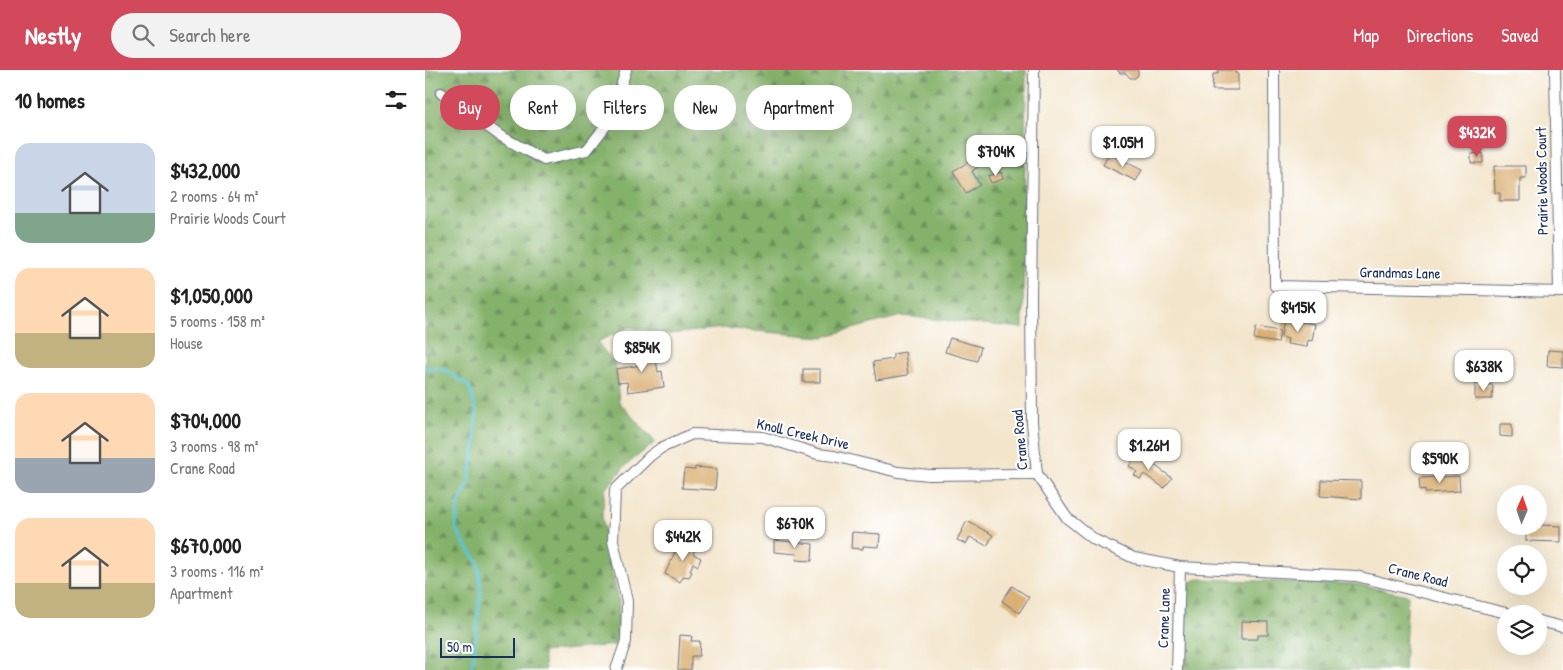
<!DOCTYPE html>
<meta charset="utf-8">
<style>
:root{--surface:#fff;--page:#f2f2f2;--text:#222;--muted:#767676;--accent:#d1495b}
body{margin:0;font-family:"Patrick Hand",sans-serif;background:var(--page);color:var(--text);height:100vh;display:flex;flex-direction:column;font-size:19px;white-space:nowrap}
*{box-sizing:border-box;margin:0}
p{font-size:16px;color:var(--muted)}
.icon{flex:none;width:28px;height:28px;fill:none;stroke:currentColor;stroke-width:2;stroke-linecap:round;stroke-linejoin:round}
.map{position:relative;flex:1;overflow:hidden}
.panel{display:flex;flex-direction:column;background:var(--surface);width:425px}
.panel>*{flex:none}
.top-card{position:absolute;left:15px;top:15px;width:475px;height:45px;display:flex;gap:10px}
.needle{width:32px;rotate:2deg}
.controls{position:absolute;left:1072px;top:415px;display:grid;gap:10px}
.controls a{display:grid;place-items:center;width:50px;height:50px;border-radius:50%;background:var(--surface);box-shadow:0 5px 20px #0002;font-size:25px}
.scale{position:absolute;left:15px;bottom:12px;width:75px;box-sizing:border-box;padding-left:5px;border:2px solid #1b2f5e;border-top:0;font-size:14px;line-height:18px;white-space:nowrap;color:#1b2f5e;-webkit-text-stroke:4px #fff;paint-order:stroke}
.price{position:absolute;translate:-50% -42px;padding:0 11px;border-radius:10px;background:#fff;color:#222;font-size:16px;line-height:32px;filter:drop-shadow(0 1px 2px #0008)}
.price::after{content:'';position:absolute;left:50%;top:30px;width:15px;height:11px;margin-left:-8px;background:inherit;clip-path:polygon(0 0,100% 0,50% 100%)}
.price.active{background:var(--accent);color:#fff}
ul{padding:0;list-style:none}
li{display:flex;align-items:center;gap:15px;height:125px;padding:0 15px}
li span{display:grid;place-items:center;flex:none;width:140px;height:100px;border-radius:15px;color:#555}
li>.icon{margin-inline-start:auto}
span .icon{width:60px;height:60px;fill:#fffc;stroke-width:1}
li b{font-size:21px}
h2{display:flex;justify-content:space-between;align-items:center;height:60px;padding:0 15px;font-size:21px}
.pill{padding:0 18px;border-radius:22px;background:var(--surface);box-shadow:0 5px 20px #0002;font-size:18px;line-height:45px}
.pill.active{background:var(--accent);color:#fff}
header{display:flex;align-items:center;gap:30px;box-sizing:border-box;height:70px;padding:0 25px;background:var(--accent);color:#fff}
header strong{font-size:24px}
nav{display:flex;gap:28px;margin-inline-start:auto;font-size:18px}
.search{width:350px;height:45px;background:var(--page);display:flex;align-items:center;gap:12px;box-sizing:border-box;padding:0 18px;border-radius:28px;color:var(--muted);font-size:19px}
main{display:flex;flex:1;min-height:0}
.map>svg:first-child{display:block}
.forest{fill:url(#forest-firs);stroke:#507064}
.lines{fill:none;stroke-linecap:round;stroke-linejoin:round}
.stream{stroke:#5ac3d6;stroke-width:3}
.building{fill:#dab075}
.street-casing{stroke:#676f84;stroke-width:12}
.street{stroke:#fff;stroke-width:10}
.labels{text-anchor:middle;stroke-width:4;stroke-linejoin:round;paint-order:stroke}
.street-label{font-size:15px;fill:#1b2f5e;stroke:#fff}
</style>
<header>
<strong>Nestly</strong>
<div class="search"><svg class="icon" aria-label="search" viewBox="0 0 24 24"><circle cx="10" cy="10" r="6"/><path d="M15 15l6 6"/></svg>Search here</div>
<nav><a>Map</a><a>Directions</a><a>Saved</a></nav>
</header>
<main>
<section class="panel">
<h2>10 homes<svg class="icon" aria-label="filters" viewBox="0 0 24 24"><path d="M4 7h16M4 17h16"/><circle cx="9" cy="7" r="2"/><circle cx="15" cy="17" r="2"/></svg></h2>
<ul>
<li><span style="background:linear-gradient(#c9d6e8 70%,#7fa58c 0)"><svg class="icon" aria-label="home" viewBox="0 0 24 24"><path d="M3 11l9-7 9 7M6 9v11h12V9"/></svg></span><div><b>$432,000</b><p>2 rooms · 64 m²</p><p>Prairie Woods Court</p></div></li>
<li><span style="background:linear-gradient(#ffd9b3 65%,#c2b280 0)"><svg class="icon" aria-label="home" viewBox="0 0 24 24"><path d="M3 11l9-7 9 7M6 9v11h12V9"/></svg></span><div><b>$1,050,000</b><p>5 rooms · 158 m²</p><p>House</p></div></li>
<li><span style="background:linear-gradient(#ffd9b3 65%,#9aa5b1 0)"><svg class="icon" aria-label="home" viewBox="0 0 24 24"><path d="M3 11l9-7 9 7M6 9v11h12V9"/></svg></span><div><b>$704,000</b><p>3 rooms · 98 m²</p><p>Crane Road</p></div></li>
<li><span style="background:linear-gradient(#ffd9b3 65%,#c2b280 0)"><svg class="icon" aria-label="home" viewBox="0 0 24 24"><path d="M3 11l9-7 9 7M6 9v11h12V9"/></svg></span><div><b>$670,000</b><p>3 rooms · 116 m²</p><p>Apartment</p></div></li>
</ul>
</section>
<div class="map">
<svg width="1138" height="600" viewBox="0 0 1138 600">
<defs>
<pattern id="forest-firs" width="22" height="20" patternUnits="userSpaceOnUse" patternTransform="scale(1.25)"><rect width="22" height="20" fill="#85b26b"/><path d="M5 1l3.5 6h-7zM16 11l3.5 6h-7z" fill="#6c915b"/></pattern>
</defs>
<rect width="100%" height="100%" fill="#fff"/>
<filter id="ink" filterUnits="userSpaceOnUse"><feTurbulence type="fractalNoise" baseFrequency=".02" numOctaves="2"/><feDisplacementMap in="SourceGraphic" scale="10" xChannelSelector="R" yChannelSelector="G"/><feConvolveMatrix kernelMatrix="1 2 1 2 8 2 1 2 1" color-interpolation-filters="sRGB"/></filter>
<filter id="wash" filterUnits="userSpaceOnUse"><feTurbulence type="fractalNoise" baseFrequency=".0096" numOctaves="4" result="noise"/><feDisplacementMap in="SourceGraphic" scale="20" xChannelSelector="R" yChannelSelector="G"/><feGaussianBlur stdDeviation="1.12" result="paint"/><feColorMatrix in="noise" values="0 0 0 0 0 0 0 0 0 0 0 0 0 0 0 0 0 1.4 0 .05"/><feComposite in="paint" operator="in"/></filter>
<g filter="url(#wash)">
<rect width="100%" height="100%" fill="#f3e5cb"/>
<g class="forest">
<path d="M 0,0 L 601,0 L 598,258 L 476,246 L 397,267 L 298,258 L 245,264 L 204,257 L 172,272 L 190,294 L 194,332 L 230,372 L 200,396 L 180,420 L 177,446 L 185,495 L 194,529 L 193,556 L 190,575 L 118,582 L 120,600 L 0,600 Z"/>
<path d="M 773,509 L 930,514 L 983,525 L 979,600 L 754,600 L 760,514 Z"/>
</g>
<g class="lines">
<path class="stream" d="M 0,297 L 20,300 L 44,316 L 51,340 L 50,374 L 44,412 L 33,436 L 31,459 L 39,473 L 53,492 L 56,518 L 48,591 L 45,600"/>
</g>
<g id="blocks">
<g class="building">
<path d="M 692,0 L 713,0 L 713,5 L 710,8 L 705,8 L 701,3 L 695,3 Z"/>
<path d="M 793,0 L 810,0 L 810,3 L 813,3 L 813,20 L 787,20 L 788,4 L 793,4 Z"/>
<path d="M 1058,83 L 1058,93 L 1046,93 L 1046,84 Z"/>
<path d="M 684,84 L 717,100 L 711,111 L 678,95 Z"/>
<path d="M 550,88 L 554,96 L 547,101 L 555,115 L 541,123 L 528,101 Z"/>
<path d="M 1069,96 L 1101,96 L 1101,108 L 1095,108 L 1095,131 L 1075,131 L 1075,123 L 1070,123 Z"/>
<path d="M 576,102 L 578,109 L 566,113 L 563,106 Z"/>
<path d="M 859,249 L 890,254 L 887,271 L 883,270 L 882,277 L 862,274 L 863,269 L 856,267 Z"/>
<path d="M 831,257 L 855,261 L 853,273 L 829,269 Z"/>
<path d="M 525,268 L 556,277 L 552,291 L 520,282 Z"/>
<path d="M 229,276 L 233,302 L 237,301 L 239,317 L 203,322 L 202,312 L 193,313 L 191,299 L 217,295 L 215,281 L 222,280 L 221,277 Z"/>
<path d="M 1123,280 L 1138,281 L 1138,297 L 1122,296 Z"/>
<path d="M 480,282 L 483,305 L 451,310 L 448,292 L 468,289 L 468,284 Z"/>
<rect x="378" y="299" width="17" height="13"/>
<path d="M 1050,314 L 1068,315 L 1067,329 L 1050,329 Z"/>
<path d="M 1075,354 L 1087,354 L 1087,367 L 1075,366 Z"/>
<path d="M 713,383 L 747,408 L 739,418 L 719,404 L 715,409 L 709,405 L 712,402 L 704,396 Z"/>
<path d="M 270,397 L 292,399 L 290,420 L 257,418 L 259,399 L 270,400 Z"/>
<path d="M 1034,406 L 1035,421 L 1000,423 L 1000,419 L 995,420 L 994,408 Z"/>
<path d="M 896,410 L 936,411 L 936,429 L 895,426 Z"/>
<path d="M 542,451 L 568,465 L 562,476 L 545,467 L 541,474 L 532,470 Z"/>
<path d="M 1114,455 L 1136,456 L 1136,472 L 1101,471 L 1101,456 L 1114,456 Z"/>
<path d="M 427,462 L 455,464 L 454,477 L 438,476 L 438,479 L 426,478 Z"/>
<path d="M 349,470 L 388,474 L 387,491 L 371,490 L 372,484 L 349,482 Z"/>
<path d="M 255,471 L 270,477 L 268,484 L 276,488 L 273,496 L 268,493 L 265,501 L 267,502 L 264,507 L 259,506 L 255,512 L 240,504 Z"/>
<path d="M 587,516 L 604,527 L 594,543 L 577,531 Z"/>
<path d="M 816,551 L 843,552 L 843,565 L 833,565 L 833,569 L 816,569 Z"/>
<path d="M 255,565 L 267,566 L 266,571 L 275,571 L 274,586 L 266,586 L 266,600 L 253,600 Z"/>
</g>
</g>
</g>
<g filter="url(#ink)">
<use href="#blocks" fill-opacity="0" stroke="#676f84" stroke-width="1"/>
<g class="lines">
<g class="street-casing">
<g id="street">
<path d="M 609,0 L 606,231 L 607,352 L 612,404 L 642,448 L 670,470 L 709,488 L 755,497 L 931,506 L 1085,544"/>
<path d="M 849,0 L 850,216 L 1138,222"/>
<path d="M 1130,0 L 1134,222"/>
<path d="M 16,23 L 74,65 L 119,90 L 162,80 L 186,49 L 201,0"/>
<path d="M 1114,551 L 1138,557"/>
<path d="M 191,600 L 201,571 L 202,531 L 188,471 L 190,420 L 225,386 L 236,378 L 267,364 L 338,367 L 393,384 L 409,386 L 473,402 L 504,405 L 612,404"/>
<path d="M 752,600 L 755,497"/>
</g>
</g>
<use href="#street" class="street"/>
</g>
</g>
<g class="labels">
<g class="street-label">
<text transform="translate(1117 111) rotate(-91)" y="5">Prairie Woods Court</text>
<text transform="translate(975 203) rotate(1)" y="5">Grandmas Lane</text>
<text transform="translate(378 364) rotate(13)" y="5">Knoll Creek Drive</text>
<text transform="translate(595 370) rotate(-95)" y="5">Crane Road</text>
<text transform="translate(993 505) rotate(14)" y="5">Crane Road</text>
<text transform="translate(739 548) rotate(-88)" y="5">Crane Lane</text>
</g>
</g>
</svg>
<div class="controls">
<a><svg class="needle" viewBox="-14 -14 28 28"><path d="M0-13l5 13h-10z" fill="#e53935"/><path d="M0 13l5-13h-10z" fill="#767676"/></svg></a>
<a><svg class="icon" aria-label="locate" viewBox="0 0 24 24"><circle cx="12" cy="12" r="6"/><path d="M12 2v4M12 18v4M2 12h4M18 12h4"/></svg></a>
<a><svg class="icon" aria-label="layers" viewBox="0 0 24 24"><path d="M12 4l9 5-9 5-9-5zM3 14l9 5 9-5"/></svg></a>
</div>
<div class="scale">50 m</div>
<b class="price active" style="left:1052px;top:88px">$432K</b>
<b class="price" style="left:698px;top:98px">$1.05M</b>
<b class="price" style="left:571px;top:107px">$704K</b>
<b class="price" style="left:873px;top:263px">$415K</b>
<b class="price" style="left:217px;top:303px">$854K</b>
<b class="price" style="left:1059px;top:322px">$638K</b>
<b class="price" style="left:724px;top:401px">$1.26M</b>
<b class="price" style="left:1015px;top:414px">$590K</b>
<b class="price" style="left:370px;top:479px">$670K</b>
<b class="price" style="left:258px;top:492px">$442K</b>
<div class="top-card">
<a class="pill active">Buy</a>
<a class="pill">Rent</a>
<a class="pill">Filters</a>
<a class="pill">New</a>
<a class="pill">Apartment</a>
</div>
</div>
</main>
